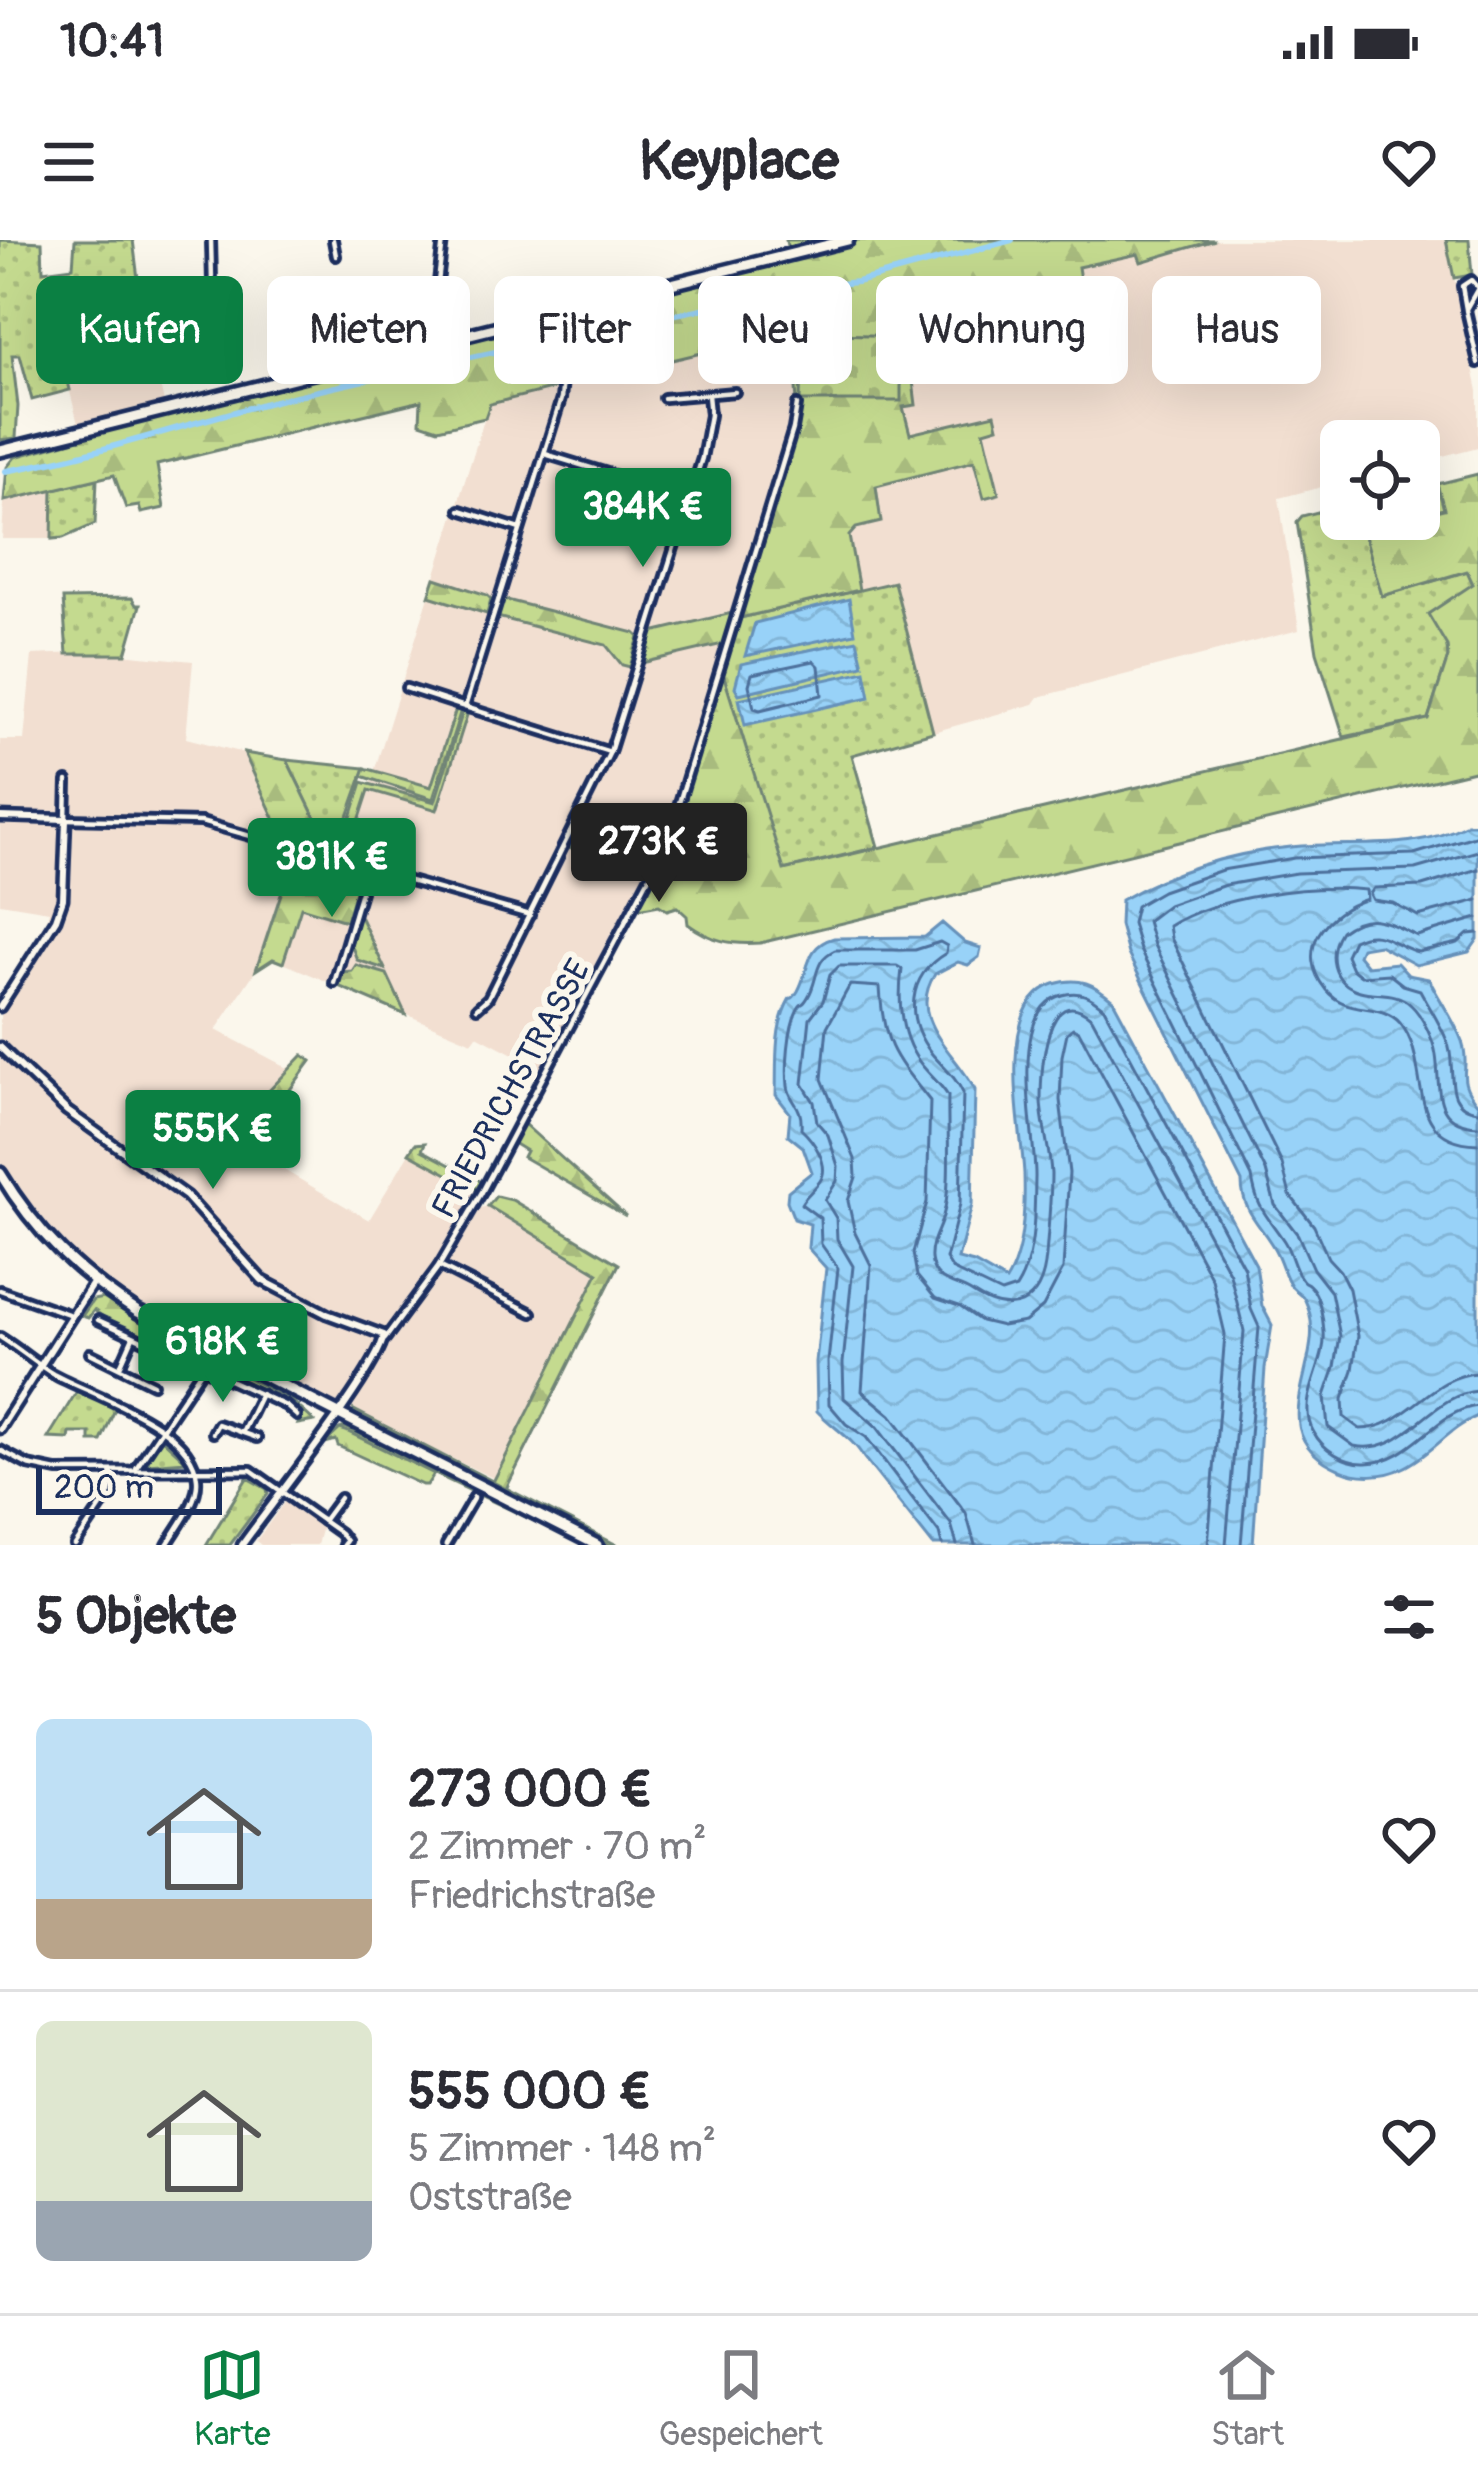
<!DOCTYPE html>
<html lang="de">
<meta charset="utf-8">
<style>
:root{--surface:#fff;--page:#f2f2f3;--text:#2b2b33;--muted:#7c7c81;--line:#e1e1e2;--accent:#0b8043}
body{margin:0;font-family:Pangolin,sans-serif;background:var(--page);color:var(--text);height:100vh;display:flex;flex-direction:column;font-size:45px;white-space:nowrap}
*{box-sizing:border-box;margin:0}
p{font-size:39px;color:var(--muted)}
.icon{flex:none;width:66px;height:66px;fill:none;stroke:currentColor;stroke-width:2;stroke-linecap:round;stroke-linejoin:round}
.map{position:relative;height:1305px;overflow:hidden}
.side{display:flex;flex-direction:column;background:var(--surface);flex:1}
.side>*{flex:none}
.banner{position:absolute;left:36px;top:36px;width:1407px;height:108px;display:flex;gap:24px}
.buttons{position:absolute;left:1320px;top:180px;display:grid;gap:24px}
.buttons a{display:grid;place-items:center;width:120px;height:120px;border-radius:18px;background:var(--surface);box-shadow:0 12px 48px #0002;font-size:60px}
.scale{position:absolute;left:36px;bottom:30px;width:186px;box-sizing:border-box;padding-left:12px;border:6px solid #1b2f5e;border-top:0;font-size:33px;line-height:42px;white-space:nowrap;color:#1b2f5e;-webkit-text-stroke:9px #fbf7ec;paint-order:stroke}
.price{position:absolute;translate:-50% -102px;padding:0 27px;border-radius:12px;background:var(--accent);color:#fff;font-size:39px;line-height:78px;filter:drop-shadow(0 3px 6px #0008)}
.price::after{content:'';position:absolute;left:50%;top:72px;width:36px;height:27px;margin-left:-18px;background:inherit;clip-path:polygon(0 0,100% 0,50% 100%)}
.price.current{background:#222;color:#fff}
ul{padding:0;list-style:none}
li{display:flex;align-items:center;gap:36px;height:300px;padding:0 36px}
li+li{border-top:3px solid var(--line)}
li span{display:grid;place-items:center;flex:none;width:336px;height:240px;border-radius:18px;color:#555}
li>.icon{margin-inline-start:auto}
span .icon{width:144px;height:144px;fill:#fffc;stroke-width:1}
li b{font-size:51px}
h2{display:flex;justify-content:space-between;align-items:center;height:144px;padding:0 36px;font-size:51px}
.chip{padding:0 42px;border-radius:18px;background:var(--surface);box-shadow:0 12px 48px #0002;font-size:42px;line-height:108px}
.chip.current{background:var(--accent);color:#fff}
.status{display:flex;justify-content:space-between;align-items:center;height:84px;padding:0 60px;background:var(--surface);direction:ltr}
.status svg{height:33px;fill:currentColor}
header{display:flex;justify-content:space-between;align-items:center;height:156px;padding:0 36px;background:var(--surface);font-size:54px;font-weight:800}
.tab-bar{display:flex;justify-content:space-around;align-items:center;height:168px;border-top:3px solid var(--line);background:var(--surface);font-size:33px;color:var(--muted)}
.tab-bar a{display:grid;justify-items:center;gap:6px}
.tab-bar .current{color:var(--accent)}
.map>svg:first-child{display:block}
.built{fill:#f2dfd1}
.green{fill:url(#green-dots);stroke:#708476;stroke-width:3}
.forest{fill:url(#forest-firs);stroke:#708476;stroke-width:3}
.cemetery{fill:url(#cemetery-stones);stroke:#708476;stroke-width:3}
.water{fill:url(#water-waves);stroke:#6691ba;stroke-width:3}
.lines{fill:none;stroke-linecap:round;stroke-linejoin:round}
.shore{stroke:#4d709c;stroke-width:3}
.canal{stroke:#98d2f8;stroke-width:6}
.minor-casing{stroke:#1b2f5e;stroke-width:14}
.tertiary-casing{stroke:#1b2f5e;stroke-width:15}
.primary-casing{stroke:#1b2f5e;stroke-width:18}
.minor{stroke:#fbf7ec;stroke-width:4.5}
.tertiary{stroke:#fbf7ec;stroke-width:6}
.primary{stroke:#fbf7ec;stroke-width:9}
.labels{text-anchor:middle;stroke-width:12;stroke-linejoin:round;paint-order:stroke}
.street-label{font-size:33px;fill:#1b2f5e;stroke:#fbf7ec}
</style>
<div class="status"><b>10:41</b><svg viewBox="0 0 49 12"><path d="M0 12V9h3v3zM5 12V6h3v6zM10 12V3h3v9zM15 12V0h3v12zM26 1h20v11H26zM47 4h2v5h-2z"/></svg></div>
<header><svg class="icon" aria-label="menu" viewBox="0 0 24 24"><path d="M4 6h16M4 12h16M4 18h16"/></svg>Keyplace<svg class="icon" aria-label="heart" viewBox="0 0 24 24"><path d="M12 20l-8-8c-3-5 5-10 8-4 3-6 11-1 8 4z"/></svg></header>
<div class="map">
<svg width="1478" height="1305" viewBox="0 0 1478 1305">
<defs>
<pattern id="green-dots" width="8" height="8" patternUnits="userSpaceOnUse" patternTransform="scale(3)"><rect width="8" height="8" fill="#c4da8f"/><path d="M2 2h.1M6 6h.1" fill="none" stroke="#a8bb7e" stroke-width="1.8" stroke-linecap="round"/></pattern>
<pattern id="forest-firs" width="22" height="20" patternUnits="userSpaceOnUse" patternTransform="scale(3)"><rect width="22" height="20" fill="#c4da8f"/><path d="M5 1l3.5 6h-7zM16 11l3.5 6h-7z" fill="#a8bb7e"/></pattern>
<pattern id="cemetery-stones" width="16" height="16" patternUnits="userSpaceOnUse" patternTransform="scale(3)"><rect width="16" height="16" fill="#c4da8f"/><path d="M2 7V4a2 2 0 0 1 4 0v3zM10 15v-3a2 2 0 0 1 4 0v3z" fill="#a8bb7e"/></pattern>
<pattern id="water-waves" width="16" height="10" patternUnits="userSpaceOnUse" patternTransform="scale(3)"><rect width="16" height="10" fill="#98d2f8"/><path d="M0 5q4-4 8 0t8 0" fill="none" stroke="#82b5d7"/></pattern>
</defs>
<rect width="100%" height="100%" fill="#fbf7ec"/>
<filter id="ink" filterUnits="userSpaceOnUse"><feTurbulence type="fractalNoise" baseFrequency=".00833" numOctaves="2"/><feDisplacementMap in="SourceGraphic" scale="24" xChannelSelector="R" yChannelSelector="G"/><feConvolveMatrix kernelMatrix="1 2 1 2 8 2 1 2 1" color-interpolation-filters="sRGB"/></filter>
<g filter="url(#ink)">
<g class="built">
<path d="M 1215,0 L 1446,0 L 1478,151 L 1478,207 L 1419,222 L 1419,201 L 1341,201 L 1341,242 L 1279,258 L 1299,390 L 1039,457 L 1034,464 L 933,492 L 894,343 L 859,350 L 848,302 L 875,246 L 974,221 L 984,191 L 910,195 L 903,166 L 916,165 L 910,113 L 918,106 L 1087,85 L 1078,27 Z"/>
<path d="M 141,62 L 166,171 L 80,192 L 52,79 Z"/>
<path d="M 793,90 L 797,165 L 793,189 L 675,576 L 655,626 L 545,831 L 477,795 L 472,802 L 283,723 L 301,666 L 357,642 L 350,630 L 295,614 L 256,730 L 216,790 L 288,828 L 303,815 L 311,821 L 248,909 L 369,980 L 409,913 L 475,949 L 468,963 L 477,969 L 488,966 L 599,1033 L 495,1239 L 140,1070 L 94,1039 L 51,1000 L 18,957 L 0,921 L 0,758 L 44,690 L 49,671 L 0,663 L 0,500 L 24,500 L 32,415 L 100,412 L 193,421 L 186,498 L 244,513 L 282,595 L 348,615 L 489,164 Z"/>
<path d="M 53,249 L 52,299 L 2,299 L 4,261 Z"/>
<path d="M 286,1260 L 322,1286 L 317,1305 L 261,1305 L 256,1301 Z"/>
</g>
<g class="green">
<path d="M 0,0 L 42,2 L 43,31 L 73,27 L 75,0 L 133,0 L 141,62 L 53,79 L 70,150 L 32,160 L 20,115 L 12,115 L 18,166 L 16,198 L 0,200 Z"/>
<path d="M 1446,0 L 1469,0 L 1472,35 L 1454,38 Z"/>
<path d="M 97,239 L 95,284 L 63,298 L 52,299 L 53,249 Z"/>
<path d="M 1437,244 L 1445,269 L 1419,275 L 1419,248 Z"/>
<path d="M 1341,266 L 1341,279 L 1403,279 L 1363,289 L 1383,356 L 1468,331 L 1473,344 L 1447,406 L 1448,417 L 1428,479 L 1344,497 L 1317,412 L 1297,282 L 1302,276 Z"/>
<path d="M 894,342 L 933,492 L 852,515 L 878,607 L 783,630 L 721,427 L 736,379 Z"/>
<path d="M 132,358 L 136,365 L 140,365 L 126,414 L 67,414 L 63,359 Z"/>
<path d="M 287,520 L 365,528 L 336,611 L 330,609 Z"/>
<path d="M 77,1151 L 116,1167 L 101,1201 L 90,1201 L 90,1193 L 70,1193 L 69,1199 L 48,1198 Z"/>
<path d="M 354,1170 L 617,1305 L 610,1305 L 355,1176 Z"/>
<path d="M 345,1187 L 585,1305 L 340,1189 Z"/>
<path d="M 162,1199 L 186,1221 L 148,1224 L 145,1219 Z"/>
<path d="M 247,1238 L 267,1249 L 268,1254 L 230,1305 L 206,1305 Z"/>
</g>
<g class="forest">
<path d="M 786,0 L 1215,0 L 1141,22 L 1138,14 L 1078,27 L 1087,86 L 914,107 L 910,117 L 916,165 L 903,167 L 910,194 L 995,174 L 998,187 L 984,191 L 999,254 L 984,258 L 974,221 L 876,246 L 881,282 L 856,288 L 849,296 L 859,350 L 736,379 L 793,189 L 797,164 L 793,91 L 568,145 L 563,84 L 572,76 L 789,18 Z"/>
<path d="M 524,86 L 528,91 L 542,91 L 553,129 L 540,130 L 540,146 L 555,142 L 555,148 L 490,164 L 485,178 L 438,189 L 420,183 L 421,161 L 157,225 L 164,268 L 141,273 L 139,266 L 126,268 L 114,235 L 4,261 L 7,227 L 15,217 L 264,147 Z"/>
<path d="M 1478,234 L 1478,530 L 760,703 C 731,705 711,701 688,684 L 687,676 L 677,667 L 667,670 L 659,665 L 638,669 L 675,576 L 721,427 L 784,630 L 1428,479 L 1448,417 L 1447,406 L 1428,374 L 1473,344 L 1467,331 L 1382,356 L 1363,289 L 1419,279 L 1419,275 L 1444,269 L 1437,244 Z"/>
<path d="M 435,338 L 487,355 L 491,359 L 487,374 L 429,356 Z"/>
<path d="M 503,359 L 635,393 L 639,397 L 630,427 L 622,425 L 606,405 L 497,377 Z"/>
<path d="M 732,373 L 723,404 L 642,423 L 652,392 Z"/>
<path d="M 456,469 L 461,470 L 433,559 L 362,536 L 365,528 L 431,547 Z"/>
<path d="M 463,471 L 468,472 L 437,570 L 369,550 L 348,615 L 340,612 L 362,542 L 435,562 Z"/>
<path d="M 244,513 L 287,520 L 330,609 L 282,595 Z"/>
<path d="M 576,592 L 655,614 L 650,623 L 573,600 Z"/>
<path d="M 572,602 L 649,625 L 650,627 L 648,632 L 568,608 Z"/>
<path d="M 294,614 L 354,633 L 357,644 L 346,681 L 301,667 L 283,723 L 273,719 L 256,730 Z"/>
<path d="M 359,674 L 385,729 L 357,720 L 351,704 Z"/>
<path d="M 356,725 L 387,734 L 406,775 L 338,746 L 342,732 L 352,731 Z"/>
<path d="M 303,815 L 311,821 L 245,911 L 224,898 Z"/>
<path d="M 523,883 L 626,976 L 523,917 L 526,911 L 513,903 Z"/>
<path d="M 425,903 L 422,910 L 482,942 L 475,949 L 409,913 L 415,904 Z"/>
<path d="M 496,956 L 512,960 L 619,1024 L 506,1249 L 493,1242 L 598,1033 L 488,966 Z"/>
<path d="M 103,1058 L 181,1104 L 291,1160 L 314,1181 L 298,1184 L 303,1172 L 115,1086 L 94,1070 L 88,1078 L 82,1076 L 93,1060 Z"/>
<path d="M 340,1189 L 346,1191 L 434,1234 L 427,1245 L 422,1245 L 338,1206 L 336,1200 L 325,1203 Z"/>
</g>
<path class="cemetery" d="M 802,93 L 901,96 L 901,161 L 800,161 Z"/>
<g class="water">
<path d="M 849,359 L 855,393 L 745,416 L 755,383 Z"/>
<path d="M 857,400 L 863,425 L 739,454 L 735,447 L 741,424 Z"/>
<path d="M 865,431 L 870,457 L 745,485 L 739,459 Z"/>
<path d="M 1467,584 L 1478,584 L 1478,699 L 1469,712 L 1416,725 L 1379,705 L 1361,708 L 1358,715 L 1367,726 L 1397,723 L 1408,735 L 1429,739 C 1439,760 1454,779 1462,801 C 1472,831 1453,835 1478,865 L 1478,1176 C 1449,1188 1431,1215 1403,1228 C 1385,1237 1359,1238 1341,1230 C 1252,1193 1334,1119 1305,1060 C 1301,1052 1298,1054 1292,1047 C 1285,1038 1282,1024 1277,1014 C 1264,987 1242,974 1242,942 L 1128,714 L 1120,685 L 1121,660 C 1174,630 1230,613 1291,607 C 1350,600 1413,613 1467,584 Z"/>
<path d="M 942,683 L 965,703 L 981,708 L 979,717 L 968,725 L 958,722 L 935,734 C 905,780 957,813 975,850 L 972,965 L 958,1019 L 974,1023 L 1006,1041 C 1024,1012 1025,968 1024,934 C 1022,888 994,763 1054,744 C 1080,736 1094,744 1113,760 L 1256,1025 L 1262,1066 L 1272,1085 L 1265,1128 L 1253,1305 L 933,1305 L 864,1218 C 854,1199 832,1187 817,1171 L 816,1122 L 826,1028 L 808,1008 L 810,984 L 794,979 L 787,961 L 788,951 L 812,932 L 803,907 L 788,895 L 790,873 L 776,855 C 777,827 774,792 786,766 C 794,749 788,767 798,751 C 810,729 805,706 834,698 L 925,697 Z"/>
</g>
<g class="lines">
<g class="shore">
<path d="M 814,421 L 819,426 L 822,455 L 760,470 L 754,468 L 749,445 L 752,434 Z"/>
<path d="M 1478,595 L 1414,614 L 1294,618 L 1222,630 L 1162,651 L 1136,666 L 1132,683 L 1140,710 L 1252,937 C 1257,970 1267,975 1284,1001 C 1291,1012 1293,1025 1299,1035 C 1307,1048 1302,1037 1312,1048 C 1320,1058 1323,1080 1324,1092 C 1327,1125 1296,1159 1313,1191 C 1322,1209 1345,1224 1366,1223 C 1414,1222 1433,1171 1478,1166"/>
<path d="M 1478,611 L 1415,629 L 1296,633 L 1225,645 L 1168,665 L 1147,681 L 1154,705 L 1266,931 L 1275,965 L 1298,995 L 1313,1029 L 1331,1052 L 1340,1096 L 1335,1127 L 1325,1156 L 1328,1187 L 1354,1206 C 1406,1217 1429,1154 1478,1151"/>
<path d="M 1478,629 L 1422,646 L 1374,648 L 1370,654 L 1373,660 L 1393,663 L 1418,676 L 1478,660"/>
<path d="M 1478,678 L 1417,696 C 1389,683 1370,669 1341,691 C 1327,713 1331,743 1360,751 C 1376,756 1396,750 1411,765 C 1422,775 1434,801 1436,815 C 1441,847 1431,884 1478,886"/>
<path d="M 1478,693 L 1468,694 L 1458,703 L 1418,712 C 1392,705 1381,686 1353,700 L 1346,715 L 1352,729 L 1361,736 L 1389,734 L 1403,745 L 1420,750 C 1429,767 1440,783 1447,801 C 1458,825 1440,867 1478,871"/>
<path d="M 1478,904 C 1400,902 1434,823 1400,783 C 1381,761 1347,776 1326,750 C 1293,709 1326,672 1367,659 L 1366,650 C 1311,644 1217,656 1169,686 L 1171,698 L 1282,924 L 1290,955 L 1314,986 L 1328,1018 L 1340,1031 L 1349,1049 L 1358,1096 L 1353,1130 L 1343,1159 L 1344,1177 L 1360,1189 C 1407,1189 1429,1135 1478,1133"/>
<path d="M 942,1305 L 939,1293 L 866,1197 L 846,1184 L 829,1164 L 828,1122 L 838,1028 L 821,1004 L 820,978 L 801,964 C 805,956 814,950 820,941 C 831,925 813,900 801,889 C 803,863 790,864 788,846 C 786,826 788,790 797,771 C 802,760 802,768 808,757 C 819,739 813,720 835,710 L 915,710 L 940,702 L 947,706 L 946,713 C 907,736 904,779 932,814 C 943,827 956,837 963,853 L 960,964 L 946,1019 L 953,1030 L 1001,1053 L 1016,1048 C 1036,1016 1034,977 1035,939 C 1037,900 1005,769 1062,755 C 1080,750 1090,756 1104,768 L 1244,1028 L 1251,1069 L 1259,1087 L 1241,1305"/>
<path d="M 957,1305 L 951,1284 L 877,1187 L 844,1158 L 843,1123 L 853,1026 L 837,999 L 836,978 L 825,960 L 837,941 L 838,926 L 828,895 L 817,882 L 814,862 L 803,844 L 810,778 L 823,761 L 830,735 L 839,726 L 897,726 L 902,729 C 898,759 899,790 916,817 C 925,832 940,842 948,856 C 947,888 952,948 943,976 C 939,991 930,1002 931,1019 C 934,1044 955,1042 971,1052 C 1010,1078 1042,1067 1046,1016 C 1048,989 1051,961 1051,934 C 1050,909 1042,885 1041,861 C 1041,834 1045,737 1092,778 L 1230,1034 L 1244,1091 L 1226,1305"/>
<path d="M 975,1305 L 966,1273 L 891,1175 L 862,1151 L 871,1025 L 855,993 L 848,961 L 856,937 L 855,919 L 822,839 L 827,787 L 850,745 L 880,747 C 883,806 895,817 930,861 L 927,962 L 913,1013 L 917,1036 L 935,1058 L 959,1066 L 981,1081 L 1002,1086 L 1025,1082 L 1043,1067 L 1063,1029 L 1069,933 L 1060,860 L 1062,816 L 1067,793 L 1073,788 L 1079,791 L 1212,1039 L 1225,1094 L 1208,1305"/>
</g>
<path class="canal" d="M 6,231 C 103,214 195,180 291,157 C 460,117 632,84 802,48 L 857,42 L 1012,0"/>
<g class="minor-casing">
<g id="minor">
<path d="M 211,0 L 212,41"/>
<path d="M 333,0 L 336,16"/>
<path d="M 1471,40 L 1478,48 L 1466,69 L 1462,46 Z"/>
<path d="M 1466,70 L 1478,123"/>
<path d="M 550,76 L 563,139 L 561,159 L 465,467 L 610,512"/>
<path d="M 431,102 L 443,0"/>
<path d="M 664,158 L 735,152"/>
<path d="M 545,214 L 689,258"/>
<path d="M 460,270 L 520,289"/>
<path d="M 406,448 L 465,467"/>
<path d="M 67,541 L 66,579 L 201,582 L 530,675"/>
<path d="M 334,743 L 368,628"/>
<path d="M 477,768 L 488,758 L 610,512 L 702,218 L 710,175 L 708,155"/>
<path d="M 439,1026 L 532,1073"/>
<path d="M 0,1050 L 71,1075"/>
<path d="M 98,1080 L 286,1166 L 297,1176"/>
<path d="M 0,1097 C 18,1108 35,1123 53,1134 C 93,1156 193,1185 197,1239 C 199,1261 178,1286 167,1305"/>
<path d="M 385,1099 L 439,1026 L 482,952 L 655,626 L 675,576 L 793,189 L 797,165"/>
<path d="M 90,1113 L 153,1144"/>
<path d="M 121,1124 L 133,1097"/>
<path d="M 243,1191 L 261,1154"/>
<path d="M 213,1193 L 218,1184 L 257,1198"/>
<path d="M 0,1210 L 28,1225 L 57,1231 L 251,1230 L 340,1293 L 346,1301 L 343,1305"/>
<path d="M 136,1228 L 203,1128"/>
<path d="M 323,1281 L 340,1258"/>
<path d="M 75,1305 L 109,1255 L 112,1233"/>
<path d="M 446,1305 L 474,1257"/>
</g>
</g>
<g class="tertiary-casing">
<g id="tertiary">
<path d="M 0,577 L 66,579 L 63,659 L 56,679 L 0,767"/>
<path d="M 0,807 L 67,871 L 186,956 L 262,1040 L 327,1074 L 384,1095 C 380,1128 268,1268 242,1305"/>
<path d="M 0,1189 L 93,1043"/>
</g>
</g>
<g class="primary-casing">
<g id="primary">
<path d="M 0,211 L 848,0"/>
<path d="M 0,933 C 36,993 80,1035 138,1072 L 597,1305"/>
</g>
</g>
<use href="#minor" class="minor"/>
<use href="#tertiary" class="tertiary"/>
<use href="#primary" class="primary"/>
</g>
</g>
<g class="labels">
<g class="street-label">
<text transform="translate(510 848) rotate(-61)" y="12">FRIEDRICHSTRASSE</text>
</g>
</g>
</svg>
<div class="buttons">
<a><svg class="icon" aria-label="locate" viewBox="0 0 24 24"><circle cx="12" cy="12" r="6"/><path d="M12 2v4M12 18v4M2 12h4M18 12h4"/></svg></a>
</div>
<div class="scale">200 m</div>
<b class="price" style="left:643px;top:330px">384K €</b>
<b class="price current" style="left:659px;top:665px">273K €</b>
<b class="price" style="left:332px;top:680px">381K €</b>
<b class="price" style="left:213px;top:952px">555K €</b>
<b class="price" style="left:223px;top:1165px">618K €</b>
<div class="banner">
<a class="chip current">Kaufen</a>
<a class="chip">Mieten</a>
<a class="chip">Filter</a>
<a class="chip">Neu</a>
<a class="chip">Wohnung</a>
<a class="chip">Haus</a>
</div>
</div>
<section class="side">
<h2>5 Objekte<svg class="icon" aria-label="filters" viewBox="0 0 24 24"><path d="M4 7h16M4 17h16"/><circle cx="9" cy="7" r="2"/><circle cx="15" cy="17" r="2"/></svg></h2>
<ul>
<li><span style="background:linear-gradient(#bfe0f5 75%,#b9a48a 0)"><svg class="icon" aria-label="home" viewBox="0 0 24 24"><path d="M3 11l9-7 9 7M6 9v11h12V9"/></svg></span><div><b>273 000 €</b><p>2 Zimmer · 70 m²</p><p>Friedrichstraße</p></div><svg class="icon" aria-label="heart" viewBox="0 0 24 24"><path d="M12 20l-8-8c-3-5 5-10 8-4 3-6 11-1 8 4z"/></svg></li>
<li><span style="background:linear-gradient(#dfe7d0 75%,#9aa5b1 0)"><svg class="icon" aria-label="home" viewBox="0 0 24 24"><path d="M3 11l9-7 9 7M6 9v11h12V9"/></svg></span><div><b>555 000 €</b><p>5 Zimmer · 148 m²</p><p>Oststraße</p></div><svg class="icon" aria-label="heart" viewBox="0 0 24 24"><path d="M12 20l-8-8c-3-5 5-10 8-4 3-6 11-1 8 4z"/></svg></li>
</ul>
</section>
<nav class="tab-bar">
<a class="current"><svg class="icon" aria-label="map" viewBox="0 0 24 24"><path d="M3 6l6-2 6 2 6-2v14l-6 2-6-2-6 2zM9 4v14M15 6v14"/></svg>Karte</a>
<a><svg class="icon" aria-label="saved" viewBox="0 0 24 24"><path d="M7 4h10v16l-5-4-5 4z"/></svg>Gespeichert</a>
<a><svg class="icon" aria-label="home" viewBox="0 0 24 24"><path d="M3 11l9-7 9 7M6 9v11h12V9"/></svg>Start</a>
</nav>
